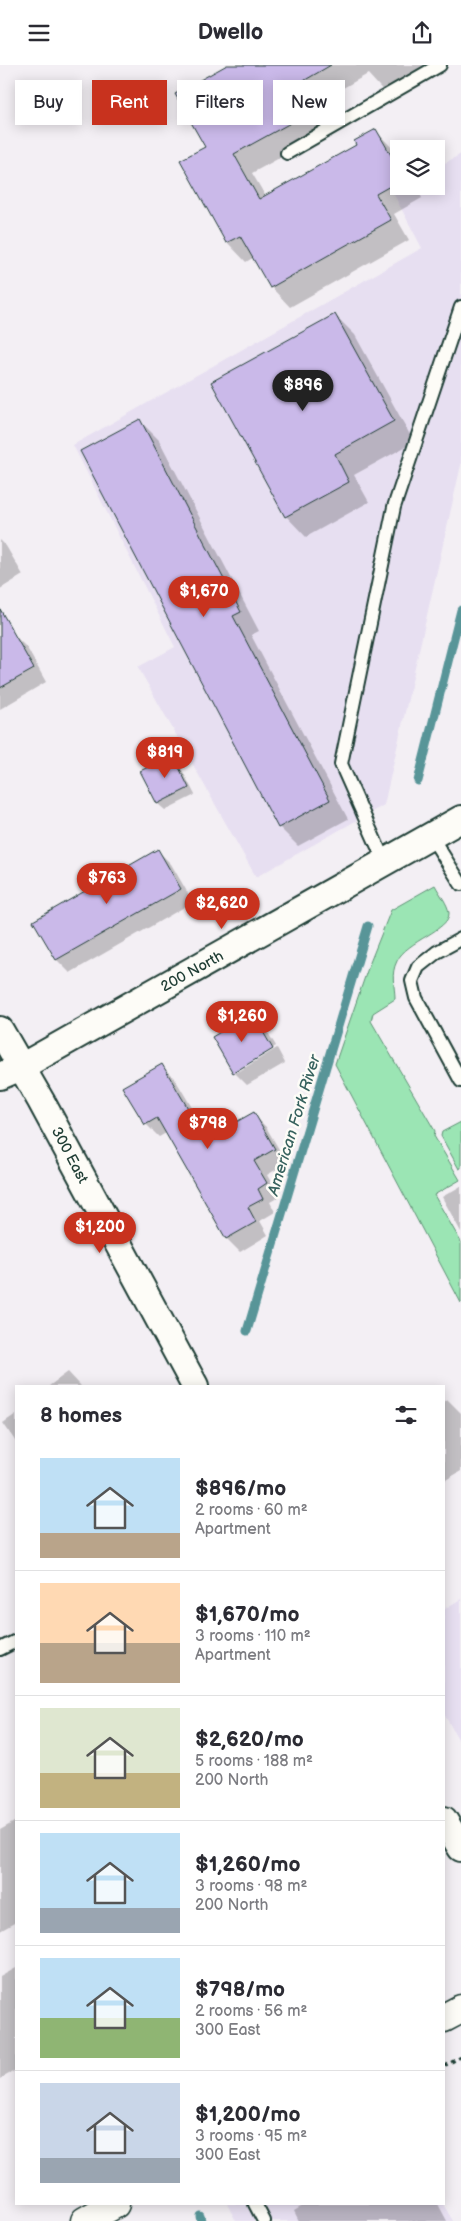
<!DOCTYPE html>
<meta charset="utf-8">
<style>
:root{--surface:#fff;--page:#f2f2f3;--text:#2b2b33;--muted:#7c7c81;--line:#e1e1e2;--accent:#c8321e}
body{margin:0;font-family:"Balsamiq Sans",sans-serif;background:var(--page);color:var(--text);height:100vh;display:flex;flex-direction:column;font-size:19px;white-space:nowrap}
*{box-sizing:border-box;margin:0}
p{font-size:16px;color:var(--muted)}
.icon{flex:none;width:28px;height:28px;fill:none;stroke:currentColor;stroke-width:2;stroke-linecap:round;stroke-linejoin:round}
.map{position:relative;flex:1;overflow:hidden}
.sheet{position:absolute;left:15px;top:1320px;width:430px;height:820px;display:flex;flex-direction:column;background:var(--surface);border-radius:0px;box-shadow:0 2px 12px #0003}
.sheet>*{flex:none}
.banner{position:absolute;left:15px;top:15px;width:431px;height:45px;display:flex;gap:10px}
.buttons{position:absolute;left:390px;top:75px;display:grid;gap:10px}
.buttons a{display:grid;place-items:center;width:55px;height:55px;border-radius:0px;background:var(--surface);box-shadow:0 2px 12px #0003;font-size:25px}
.price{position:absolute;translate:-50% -42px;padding:0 11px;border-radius:18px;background:var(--accent);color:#fff;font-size:16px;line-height:32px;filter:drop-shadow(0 1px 2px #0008)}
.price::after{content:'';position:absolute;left:50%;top:30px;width:15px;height:11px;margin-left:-8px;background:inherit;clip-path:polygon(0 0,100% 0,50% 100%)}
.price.selected{background:#222;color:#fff}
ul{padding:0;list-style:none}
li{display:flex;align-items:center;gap:15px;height:125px;padding:0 25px}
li+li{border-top:1px solid var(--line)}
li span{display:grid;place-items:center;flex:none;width:140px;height:100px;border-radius:0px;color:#555}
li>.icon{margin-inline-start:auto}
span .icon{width:60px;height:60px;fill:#fffc;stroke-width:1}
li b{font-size:21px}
h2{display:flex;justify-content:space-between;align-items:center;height:60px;padding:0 25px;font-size:21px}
.pill{padding:0 18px;border-radius:0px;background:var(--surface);box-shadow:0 2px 12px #0003;font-size:18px;line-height:45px}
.pill.selected{background:var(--accent);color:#fff}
header{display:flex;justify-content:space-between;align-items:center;height:65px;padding:0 25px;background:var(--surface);font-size:22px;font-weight:600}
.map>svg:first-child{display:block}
.built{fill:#e7dff1}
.green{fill:#9be5b4;stroke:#5d9174}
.shadow{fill:#0003}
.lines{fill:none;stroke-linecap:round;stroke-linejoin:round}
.stream{stroke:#599598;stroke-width:9}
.building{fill:#cab9e9;stroke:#1f3d34}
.lane-casing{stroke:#1f3d34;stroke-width:16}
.street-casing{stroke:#1f3d34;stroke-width:30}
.secondary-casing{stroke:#1f3d34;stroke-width:31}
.path{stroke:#1f3d34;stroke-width:3;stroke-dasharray:4 4;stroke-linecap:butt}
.lane{stroke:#fdfcf7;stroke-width:12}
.street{stroke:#fdfcf7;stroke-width:26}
.secondary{stroke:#fdfcf7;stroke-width:28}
.labels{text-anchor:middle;stroke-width:5;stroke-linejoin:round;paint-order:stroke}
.street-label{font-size:15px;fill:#1f3d34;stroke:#fdfcf7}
.water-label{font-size:16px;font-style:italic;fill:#37625e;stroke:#fdfcf7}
</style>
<header><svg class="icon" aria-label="menu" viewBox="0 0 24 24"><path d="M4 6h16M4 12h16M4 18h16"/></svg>Dwello<svg class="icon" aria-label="share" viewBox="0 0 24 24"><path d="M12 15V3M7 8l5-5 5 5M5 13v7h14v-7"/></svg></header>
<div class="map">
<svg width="461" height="2156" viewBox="0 0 461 2156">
<rect width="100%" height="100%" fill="#f3eff4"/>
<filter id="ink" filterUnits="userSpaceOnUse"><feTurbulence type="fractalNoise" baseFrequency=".02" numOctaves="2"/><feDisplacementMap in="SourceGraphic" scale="10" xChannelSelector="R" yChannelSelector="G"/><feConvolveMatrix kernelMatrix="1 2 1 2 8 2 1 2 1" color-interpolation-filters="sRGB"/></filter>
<g filter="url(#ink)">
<g class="built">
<path d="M 461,89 L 461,400 L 384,740 L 256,812 L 138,602 L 175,582 L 73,380 L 422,183 L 393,128 L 405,121 L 436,121 L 436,103 Z"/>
<path d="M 461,1534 L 461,1679 L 444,1649 L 444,1544 Z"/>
<path d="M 227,2139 L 443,2139 L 453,2156 L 236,2156 Z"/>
</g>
<g class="green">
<path d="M 435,820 C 439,828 448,839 449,848 C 450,865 406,876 397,896 C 390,910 395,920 395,934 L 373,948 L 371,956 L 435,1066 L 434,1071 L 460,1115 L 434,1130 L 461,1177 L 461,1238 L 335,999 L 369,900 L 391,845 Z"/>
<path d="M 461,1057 L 461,1103 L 459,1104 L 441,1071 L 442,1067 Z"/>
</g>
<g class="shadow">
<path d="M 229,0 L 434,0 L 389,32 L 368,9 L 318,37 L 334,63 L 252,108 L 266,132 L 358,80 L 375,65 L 394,85 L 399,92 L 399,121 L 416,121 L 422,133 L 394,149 L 409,175 L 290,242 L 271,222 L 254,192 L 246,197 L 227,177 L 182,96 L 207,82 Z"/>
<path d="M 335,250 L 355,270 L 414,377 L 354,410 L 369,437 L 306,472 L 286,451 Z"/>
<path d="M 140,356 L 159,375 L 259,566 L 251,570 L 348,754 L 298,781 L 279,762 Z"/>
<path d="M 0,475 L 6,481 L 23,510 L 0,524 Z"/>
<path d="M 14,570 L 27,583 L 46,617 L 0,644 L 0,578 Z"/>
<path d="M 172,692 L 179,699 L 195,730 L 165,745 L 158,739 L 142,707 Z"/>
<path d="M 158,786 L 171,799 L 193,837 L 70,908 L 57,895 Z"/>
<path d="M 252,950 L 265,963 L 276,981 L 236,1005 L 236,1008 L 277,983 L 285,998 L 247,1020 L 234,1007 Z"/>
<path d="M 162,1001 L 175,1014 L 210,1073 L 253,1049 L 266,1062 L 287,1098 L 267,1110 L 279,1132 L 270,1137 L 275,1147 L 260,1156 L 268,1170 L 240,1187 L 227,1174 L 166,1068 L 159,1072 L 146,1059 Z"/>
<path d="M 461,1121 L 461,1167 L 442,1132 Z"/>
<path d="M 68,1307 L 81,1321 L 49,1321 Z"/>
<path d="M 447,1334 L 461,1348 L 461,1406 L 444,1416 L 444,1336 Z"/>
<path d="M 16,1349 L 16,1377 L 3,1358 Z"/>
<path d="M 16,1756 L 16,1857 L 0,1866 L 0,1765 Z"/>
<path d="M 16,1903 L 16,2005 L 0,2014 L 0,1912 Z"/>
<path d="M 306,2139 L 438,2139 L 447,2156 L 299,2156 L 294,2146 Z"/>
</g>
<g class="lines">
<g class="stream">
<path d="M 418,716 L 461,545"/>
<path d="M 247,1266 L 368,861"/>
<path d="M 200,2151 L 201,2156"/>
</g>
</g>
<g class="building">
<path d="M 227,0 L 331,0 L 300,18 L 316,44 L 234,89 L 259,134 L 356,80 L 354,76 L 376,64 L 399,104 L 399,116 L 376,129 L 391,155 L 270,223 L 240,171 L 226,178 L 180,95 L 205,82 L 175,29 Z"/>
<path d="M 335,249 L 394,356 L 335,389 L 349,417 L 285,452 L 211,317 Z"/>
<path d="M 140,354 L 241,547 L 233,551 L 330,735 L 278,763 L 80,386 Z"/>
<path d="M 0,544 L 34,604 L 0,623 Z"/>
<path d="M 173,690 L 189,723 L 157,739 L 140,706 Z"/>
<path d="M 158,784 L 181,824 L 56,895 L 33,856 Z"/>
<path d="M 252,948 L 273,984 L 233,1008 L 212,972 Z"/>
<path d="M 162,999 L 206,1074 L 254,1047 L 275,1084 L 254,1096 L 267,1118 L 258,1124 L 263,1134 L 248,1142 L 256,1157 L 226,1174 L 157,1053 L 145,1060 L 122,1022 Z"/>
</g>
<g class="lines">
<g class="lane-casing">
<g id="lane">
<path d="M 287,88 L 440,0"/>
<path d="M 431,771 L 461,819"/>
<path d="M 385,798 L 341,699 L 394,442 L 461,242"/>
<path d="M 461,874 L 437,887 L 418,902 L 412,916 L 416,933 L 461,1016"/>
<path d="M 0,1584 L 16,1576"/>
<path d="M 255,2139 L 264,2156"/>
</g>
</g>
<g class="street-casing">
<g id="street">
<path d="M 0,965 L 41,1036 L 195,1321"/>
<path d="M 0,1011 L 21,1002 L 461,754"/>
<path d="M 444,1755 L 461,1783"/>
</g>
</g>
<g class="secondary-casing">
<g id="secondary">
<path d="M 444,1953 L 461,1944"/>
<path d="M 85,2156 L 115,2139"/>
</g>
</g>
<path class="path" d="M 444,2001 L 461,1992"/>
<use href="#lane" class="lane"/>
<use href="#street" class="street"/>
<use href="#secondary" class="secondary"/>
</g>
</g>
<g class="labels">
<g class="street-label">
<text transform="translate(192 906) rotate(-29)" y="5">200 North</text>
<text transform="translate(70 1090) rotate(62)" y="5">300 East</text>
</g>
<g class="water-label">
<text transform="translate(293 1060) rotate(-73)" y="6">American Fork River</text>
</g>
</g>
</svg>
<div class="buttons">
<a><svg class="icon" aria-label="layers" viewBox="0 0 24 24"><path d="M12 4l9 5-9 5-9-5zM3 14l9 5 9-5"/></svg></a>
</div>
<b class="price selected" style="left:303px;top:347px">$896</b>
<b class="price" style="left:204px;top:553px">$1,670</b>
<b class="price" style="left:165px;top:714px">$819</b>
<b class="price" style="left:107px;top:840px">$763</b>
<b class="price" style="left:222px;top:865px">$2,620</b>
<b class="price" style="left:242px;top:978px">$1,260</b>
<b class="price" style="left:208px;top:1085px">$798</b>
<b class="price" style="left:100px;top:1189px">$1,200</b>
<div class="banner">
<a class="pill">Buy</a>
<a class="pill selected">Rent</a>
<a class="pill">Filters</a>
<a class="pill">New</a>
</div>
<section class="sheet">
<h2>8 homes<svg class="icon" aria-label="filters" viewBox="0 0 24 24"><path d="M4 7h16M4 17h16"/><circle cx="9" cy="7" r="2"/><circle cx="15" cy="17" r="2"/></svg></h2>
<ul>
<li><span style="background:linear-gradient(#bfe0f5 75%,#b9a48a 0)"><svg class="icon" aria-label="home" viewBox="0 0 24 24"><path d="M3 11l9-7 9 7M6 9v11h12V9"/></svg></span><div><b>$896/mo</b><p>2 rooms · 60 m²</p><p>Apartment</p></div></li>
<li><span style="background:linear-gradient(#ffd9b3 60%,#b9a48a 0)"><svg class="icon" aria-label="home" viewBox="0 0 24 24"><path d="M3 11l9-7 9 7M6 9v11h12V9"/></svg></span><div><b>$1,670/mo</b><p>3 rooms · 110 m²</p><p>Apartment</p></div></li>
<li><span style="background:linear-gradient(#dfe7d0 65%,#c2b280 0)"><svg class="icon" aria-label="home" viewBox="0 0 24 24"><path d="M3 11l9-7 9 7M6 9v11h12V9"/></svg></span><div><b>$2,620/mo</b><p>5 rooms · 188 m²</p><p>200 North</p></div></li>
<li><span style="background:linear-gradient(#bfe0f5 75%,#9aa5b1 0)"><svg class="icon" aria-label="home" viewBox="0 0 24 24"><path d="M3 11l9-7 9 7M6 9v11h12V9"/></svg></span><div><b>$1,260/mo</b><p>3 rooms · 98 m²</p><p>200 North</p></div></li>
<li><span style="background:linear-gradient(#bfe0f5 60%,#8fb573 0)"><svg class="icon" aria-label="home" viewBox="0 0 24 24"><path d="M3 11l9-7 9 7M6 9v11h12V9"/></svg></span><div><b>$798/mo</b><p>2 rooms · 56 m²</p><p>300 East</p></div></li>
<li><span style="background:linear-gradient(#c9d6e8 75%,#9aa5b1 0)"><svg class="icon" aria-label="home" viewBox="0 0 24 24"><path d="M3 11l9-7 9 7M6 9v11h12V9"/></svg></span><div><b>$1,200/mo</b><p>3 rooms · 95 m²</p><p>300 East</p></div></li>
</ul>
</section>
</div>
